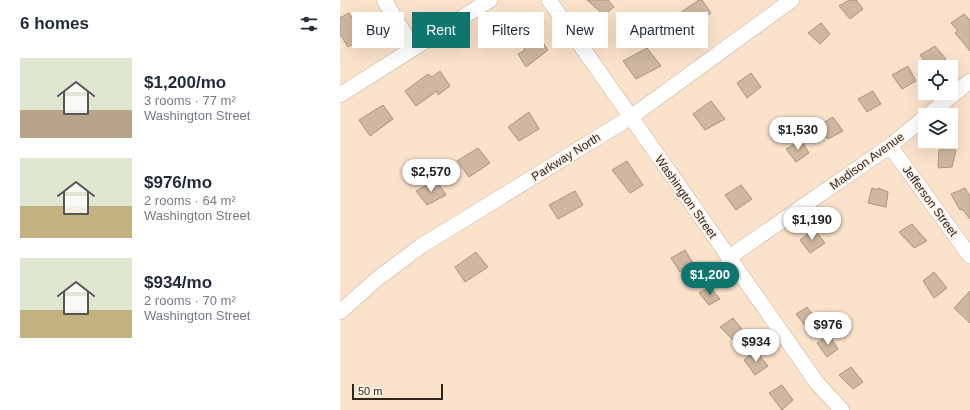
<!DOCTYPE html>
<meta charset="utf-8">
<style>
:root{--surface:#fff;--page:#f6f6f7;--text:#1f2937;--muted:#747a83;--accent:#0f766e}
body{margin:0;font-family:Arial,sans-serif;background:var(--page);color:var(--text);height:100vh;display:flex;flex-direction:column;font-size:15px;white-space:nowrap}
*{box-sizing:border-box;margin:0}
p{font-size:13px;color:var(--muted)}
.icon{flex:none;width:22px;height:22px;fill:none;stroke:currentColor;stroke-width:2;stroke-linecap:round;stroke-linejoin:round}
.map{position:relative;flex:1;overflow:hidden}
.sheet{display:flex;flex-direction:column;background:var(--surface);width:340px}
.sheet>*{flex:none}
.hud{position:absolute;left:12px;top:12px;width:380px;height:36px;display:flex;gap:8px}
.tools{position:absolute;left:578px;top:60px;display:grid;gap:8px}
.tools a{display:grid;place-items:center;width:40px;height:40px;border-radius:0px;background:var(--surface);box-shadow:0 4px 16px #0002;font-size:20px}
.scale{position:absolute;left:12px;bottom:10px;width:91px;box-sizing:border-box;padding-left:4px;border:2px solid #2e251c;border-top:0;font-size:11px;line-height:14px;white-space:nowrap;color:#2e251c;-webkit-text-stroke:3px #fdf2e9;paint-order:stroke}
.price{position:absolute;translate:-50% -34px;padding:0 9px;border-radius:14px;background:#fff;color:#222;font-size:13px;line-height:26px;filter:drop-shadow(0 1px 2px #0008)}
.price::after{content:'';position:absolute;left:50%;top:24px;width:12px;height:9px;margin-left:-6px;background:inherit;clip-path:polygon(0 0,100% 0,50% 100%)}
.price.active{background:var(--accent);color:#fff}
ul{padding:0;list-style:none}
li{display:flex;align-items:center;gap:12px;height:100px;padding:0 20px}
li span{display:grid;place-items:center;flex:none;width:112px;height:80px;border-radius:0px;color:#555}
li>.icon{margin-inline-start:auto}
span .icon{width:48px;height:48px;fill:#fffc;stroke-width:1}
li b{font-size:17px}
h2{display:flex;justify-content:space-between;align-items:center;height:48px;padding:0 20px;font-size:17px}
.chip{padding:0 14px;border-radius:0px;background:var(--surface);box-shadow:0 4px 16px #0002;font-size:14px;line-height:36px}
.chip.active{background:var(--accent);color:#fff}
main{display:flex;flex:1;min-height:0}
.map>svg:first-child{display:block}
.building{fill:#cfb7a1;stroke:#ab947e}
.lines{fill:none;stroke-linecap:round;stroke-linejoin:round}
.minor-casing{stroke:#c6ae98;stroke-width:16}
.minor{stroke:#fff;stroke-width:15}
.labels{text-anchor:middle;stroke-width:3.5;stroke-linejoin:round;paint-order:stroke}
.street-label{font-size:12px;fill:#2e251c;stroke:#fdf2e9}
</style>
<main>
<section class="sheet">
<h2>6 homes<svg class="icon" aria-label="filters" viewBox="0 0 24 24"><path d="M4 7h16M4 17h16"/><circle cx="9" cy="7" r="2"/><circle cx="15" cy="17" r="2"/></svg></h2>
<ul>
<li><span style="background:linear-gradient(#dfe7d0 65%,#b9a48a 0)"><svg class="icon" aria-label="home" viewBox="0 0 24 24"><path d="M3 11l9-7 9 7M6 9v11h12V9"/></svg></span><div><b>$1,200/mo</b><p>3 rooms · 77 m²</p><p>Washington Street</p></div></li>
<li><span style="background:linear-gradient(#dfe7d0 60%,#c2b280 0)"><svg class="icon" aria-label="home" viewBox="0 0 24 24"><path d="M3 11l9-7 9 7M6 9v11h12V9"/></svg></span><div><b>$976/mo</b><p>2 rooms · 64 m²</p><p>Washington Street</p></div></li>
<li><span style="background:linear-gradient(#dfe7d0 65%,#c2b280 0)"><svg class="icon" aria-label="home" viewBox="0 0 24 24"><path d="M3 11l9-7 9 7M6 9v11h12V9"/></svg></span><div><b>$934/mo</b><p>2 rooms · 70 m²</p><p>Washington Street</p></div></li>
</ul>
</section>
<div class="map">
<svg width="630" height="410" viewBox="0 0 630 410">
<rect width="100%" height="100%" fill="#fbe2cb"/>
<g class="building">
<path d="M 247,0 L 268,0 L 274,7 L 264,15 Z"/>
<path d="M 359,0 L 362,0 L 371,13 L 337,36 L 328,21 Z"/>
<path d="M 509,0 L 516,0 L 523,9 L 510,19 L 499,6 Z"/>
<path d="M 182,12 L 208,50 L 186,67 L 178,54 L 185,50 L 166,24 Z"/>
<path d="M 9,13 L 25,37 L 8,47 L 0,34 L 0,18 Z"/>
<path d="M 624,14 L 630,20 L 630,51 L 615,33 L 618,31 L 611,23 Z"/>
<path d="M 481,23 L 490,34 L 480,44 L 468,33 Z"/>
<path d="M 595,46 L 606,59 L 593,67 L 589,67 L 580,55 Z"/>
<path d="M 307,48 L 321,66 L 296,79 L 283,61 Z"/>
<path d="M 568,66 L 576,81 L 562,89 L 552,75 Z"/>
<path d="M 100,71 L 110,86 L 98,95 L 97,91 L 76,106 L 65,91 L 88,74 L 92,77 Z"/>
<path d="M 411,73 L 421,87 L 407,98 L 397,83 Z"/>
<path d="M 533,91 L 541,104 L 527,112 L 518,99 Z"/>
<path d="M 371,101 L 385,119 L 365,130 L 353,114 Z"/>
<path d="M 43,105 L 53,119 L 30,136 L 19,120 Z"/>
<path d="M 189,112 L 199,129 L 179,141 L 168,127 Z"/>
<path d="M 493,117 L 503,131 L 488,139 L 478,126 Z"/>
<path d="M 461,140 L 469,153 L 456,162 L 446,149 Z"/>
<path d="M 138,148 L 150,163 L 129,177 L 117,161 Z"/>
<path d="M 599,150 L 616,150 L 612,167 L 598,168 Z"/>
<path d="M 287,161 L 303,185 L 290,193 L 272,170 Z"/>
<path d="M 96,180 L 106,195 L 87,205 L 76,191 Z"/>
<path d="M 401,185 L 412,199 L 396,210 L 385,195 Z"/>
<path d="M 532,188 L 538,190 L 538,188 L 548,192 L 546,207 L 528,203 Z"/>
<path d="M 625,188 L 630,196 L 630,219 L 622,209 L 620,210 L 611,194 Z"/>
<path d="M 235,191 L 243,205 L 218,219 L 209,205 Z"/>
<path d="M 572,224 L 587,241 L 574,248 L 559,232 Z"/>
<path d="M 474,229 L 485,243 L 470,253 L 460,240 Z"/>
<path d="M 345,250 L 353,263 L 340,272 L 331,258 Z"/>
<path d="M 136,252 L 148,267 L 125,282 L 115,267 Z"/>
<path d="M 594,272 L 607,288 L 594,298 L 583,281 Z"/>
<path d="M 370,287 L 380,299 L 369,305 L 359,293 Z"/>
<path d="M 630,291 L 630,323 L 614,308 Z"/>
<path d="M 467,307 L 476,320 L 466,327 L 456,314 Z"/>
<path d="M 393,318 L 406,334 L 394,341 L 380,327 Z"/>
<path d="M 489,335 L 498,349 L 487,357 L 477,343 Z"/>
<path d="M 416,351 L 428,366 L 415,375 L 404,360 Z"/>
<path d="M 511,367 L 523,382 L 513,389 L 499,375 Z"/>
<path d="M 442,385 L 453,400 L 442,410 L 429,393 Z"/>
</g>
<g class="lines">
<g class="minor-casing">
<g id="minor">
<path d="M 44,0 L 73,48"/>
<path d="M 209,0 L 477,383 L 502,410"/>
<path d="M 0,95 L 150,0"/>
<path d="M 588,115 L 630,81"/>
<path d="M 550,146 L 630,256"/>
<path d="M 388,258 L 550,146 L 585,117"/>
<path d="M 0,312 L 37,279 L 81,246 L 291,117 L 452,0"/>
</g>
</g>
<use href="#minor" class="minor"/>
</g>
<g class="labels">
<g class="street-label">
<text transform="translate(226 157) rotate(-32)" y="4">Parkway North</text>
<text transform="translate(527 161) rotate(-36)" y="4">Madison Avenue</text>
<text transform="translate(346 197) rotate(55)" y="4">Washington Street</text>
<text transform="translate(590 201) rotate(54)" y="4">Jefferson Street</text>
</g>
</g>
</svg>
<div class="tools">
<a><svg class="icon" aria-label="locate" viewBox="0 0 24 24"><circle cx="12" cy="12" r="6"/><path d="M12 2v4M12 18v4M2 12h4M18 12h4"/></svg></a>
<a><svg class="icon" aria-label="layers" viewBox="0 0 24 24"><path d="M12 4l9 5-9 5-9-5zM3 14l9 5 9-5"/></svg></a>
</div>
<div class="scale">50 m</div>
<b class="price" style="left:458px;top:151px">$1,530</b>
<b class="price" style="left:91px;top:193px">$2,570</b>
<b class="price" style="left:472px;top:241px">$1,190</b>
<b class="price active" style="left:370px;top:296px">$1,200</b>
<b class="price" style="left:488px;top:346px">$976</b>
<b class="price" style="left:416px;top:363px">$934</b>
<div class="hud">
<a class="chip">Buy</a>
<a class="chip active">Rent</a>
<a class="chip">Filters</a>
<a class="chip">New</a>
<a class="chip">Apartment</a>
</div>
</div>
</main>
